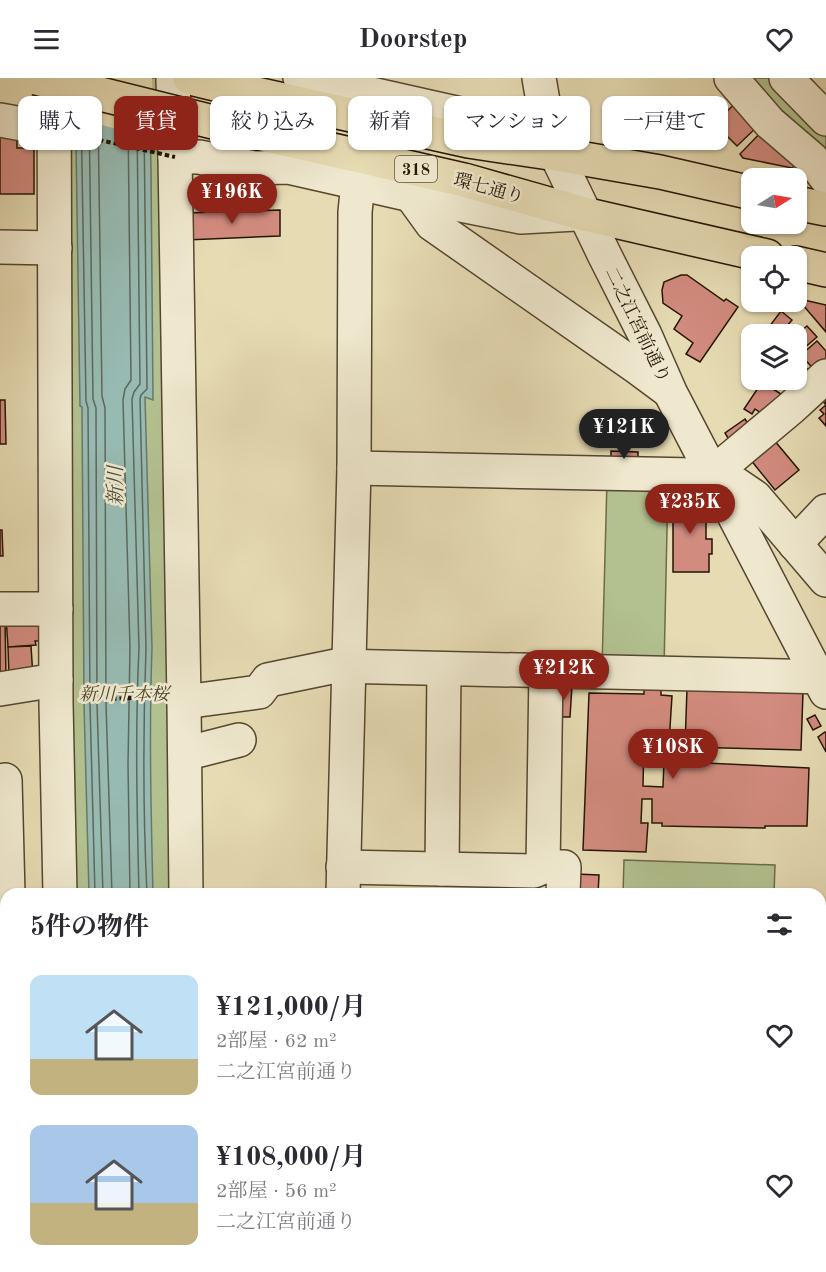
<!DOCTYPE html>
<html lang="ja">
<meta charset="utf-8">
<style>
:root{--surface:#fff;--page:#f2f2f3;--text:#2b2b33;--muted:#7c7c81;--accent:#8f2418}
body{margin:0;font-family:"Old Standard TT","Noto Serif JP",serif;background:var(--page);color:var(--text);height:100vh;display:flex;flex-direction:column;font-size:22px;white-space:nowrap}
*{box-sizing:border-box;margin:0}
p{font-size:20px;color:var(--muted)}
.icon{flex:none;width:33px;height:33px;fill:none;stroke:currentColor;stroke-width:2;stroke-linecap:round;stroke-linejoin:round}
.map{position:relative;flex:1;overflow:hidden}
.panel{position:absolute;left:0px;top:810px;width:826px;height:384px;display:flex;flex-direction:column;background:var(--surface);border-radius:18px 18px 0 0;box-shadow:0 2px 4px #0004}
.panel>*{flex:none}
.guide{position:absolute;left:18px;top:18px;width:790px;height:54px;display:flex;gap:12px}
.needle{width:39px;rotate:79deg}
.buttons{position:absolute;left:741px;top:90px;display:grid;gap:12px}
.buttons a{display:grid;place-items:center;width:66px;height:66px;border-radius:12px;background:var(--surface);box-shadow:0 2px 4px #0004;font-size:30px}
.price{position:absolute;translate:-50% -51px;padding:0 14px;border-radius:21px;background:var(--accent);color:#fff;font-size:20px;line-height:39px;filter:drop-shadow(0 2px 3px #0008)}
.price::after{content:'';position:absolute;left:50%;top:36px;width:18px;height:14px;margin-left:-9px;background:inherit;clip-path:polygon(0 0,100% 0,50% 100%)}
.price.active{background:#222;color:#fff}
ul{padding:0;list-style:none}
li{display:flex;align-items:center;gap:18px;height:150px;padding:0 30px}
li span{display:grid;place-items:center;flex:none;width:168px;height:120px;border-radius:12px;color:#555}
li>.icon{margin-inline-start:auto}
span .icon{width:72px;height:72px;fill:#fffc;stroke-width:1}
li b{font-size:26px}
h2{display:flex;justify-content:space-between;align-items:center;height:72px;padding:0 30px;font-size:26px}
.tag{padding:0 21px;border-radius:12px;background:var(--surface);box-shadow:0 2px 4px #0004;font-size:21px;line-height:54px}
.tag.active{background:var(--accent);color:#fff}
header{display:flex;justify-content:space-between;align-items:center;height:78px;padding:0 30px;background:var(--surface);font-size:27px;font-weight:700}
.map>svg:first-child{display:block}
.green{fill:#b2c18f;stroke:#6c6c49;stroke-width:1.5}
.water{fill:#97bab2;stroke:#69786c;stroke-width:1.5}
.pier{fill:#e6dbb3}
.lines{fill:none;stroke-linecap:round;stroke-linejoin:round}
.shore{stroke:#5e685a;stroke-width:1.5}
.building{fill:#d28b7f;stroke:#251603;stroke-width:1.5}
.minor-casing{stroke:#55472f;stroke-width:36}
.major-casing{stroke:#251603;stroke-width:36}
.path{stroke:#251603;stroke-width:4;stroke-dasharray:4.5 3;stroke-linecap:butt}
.minor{stroke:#efe8ce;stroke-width:33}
.major{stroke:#e6dbb3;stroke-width:33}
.major-bridge-casing{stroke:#251603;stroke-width:36;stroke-linecap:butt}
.path-bridge{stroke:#251603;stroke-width:4;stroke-dasharray:4.5 3;stroke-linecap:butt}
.major-bridge{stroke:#e6dbb3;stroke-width:33}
.labels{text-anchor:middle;stroke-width:5;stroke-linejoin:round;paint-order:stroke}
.shield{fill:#efe8ce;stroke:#625540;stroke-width:1.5}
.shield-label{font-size:16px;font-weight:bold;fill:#251603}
.street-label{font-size:18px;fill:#251603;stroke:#efe8ce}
.park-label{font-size:18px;font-style:italic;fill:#4f492d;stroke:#efe8ce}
.water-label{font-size:20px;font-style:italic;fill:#4d4f40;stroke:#efe8ce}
</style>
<header><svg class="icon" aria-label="menu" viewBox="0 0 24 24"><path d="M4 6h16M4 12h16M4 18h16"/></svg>Doorstep<svg class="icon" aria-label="heart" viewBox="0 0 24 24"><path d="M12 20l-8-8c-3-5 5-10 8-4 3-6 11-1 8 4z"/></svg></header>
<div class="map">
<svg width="826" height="1194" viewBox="0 0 826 1194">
<rect width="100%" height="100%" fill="#e6dbb3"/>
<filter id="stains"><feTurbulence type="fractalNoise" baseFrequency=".00333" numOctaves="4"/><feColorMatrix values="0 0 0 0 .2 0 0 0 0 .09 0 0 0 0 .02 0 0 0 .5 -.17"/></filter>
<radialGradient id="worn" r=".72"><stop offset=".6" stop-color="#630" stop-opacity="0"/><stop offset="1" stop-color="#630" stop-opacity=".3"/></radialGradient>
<g class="green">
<path d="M 64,0 L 168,0 L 183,816 L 71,816 Z"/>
<path d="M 737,0 L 778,0 L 826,53 L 826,88 Z"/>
<path d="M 607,403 L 668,406 L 664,590 L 602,589 Z"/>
<path d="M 624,782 L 775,787 L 774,816 L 623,816 Z"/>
</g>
<g class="water">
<path d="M 75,0 L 149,0 L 151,90 L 153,322 L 145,319 L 152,570 C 149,652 151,734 153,816 L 89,816 L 84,626 L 82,329 L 80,328 Z"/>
<rect x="98" y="1188" width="61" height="6"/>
</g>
<path class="pier" d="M 72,0 L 152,0 L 154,61 L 72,39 Z"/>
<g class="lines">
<g class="shore">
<path d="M 81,30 L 86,323 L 88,330 L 90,626 L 95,816"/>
<path d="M 89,32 L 93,321 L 96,330 L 97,626 L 103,816"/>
<path d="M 98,34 L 102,318 L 105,330 L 106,626 L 112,816"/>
<path d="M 128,41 L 131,302 L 125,311 L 123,322 L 130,570 L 128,686 L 130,816"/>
<path d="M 137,44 L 140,306 L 134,314 L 132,321 L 139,570 C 135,652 137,734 139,816"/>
<path d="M 144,45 L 147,311 L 141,317 L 140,321 L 146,570 C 143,651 143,734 147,816"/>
</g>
</g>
<g class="building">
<path d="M 738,23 L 760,46 L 737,68 L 714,45 Z"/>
<path d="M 765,50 L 800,83 L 792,90 L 743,80 L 740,76 Z"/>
<path d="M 0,59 L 17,59 L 17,70 L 34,70 L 34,116 L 0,116 Z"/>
<path d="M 280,132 L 280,158 L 186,162 L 185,135 Z"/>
<path d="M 681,197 L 687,197 L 724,223 L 726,221 L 738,229 L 700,284 L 686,276 L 693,265 L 674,251 L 682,238 L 663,225 L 662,212 L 664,204 Z"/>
<path d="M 804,222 L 826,227 L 826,254 L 802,226 Z"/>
<path d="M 781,233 L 792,242 L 780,256 L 769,249 Z"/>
<path d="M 807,248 L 817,259 L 796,277 L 796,257 Z"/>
<path d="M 817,263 L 826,273 L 826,289 L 818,296 L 801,277 Z"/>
<path d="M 799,281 L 813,298 L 790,318 L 776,302 L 796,302 L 796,282 Z"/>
<path d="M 762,304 L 781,316 L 767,339 L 755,331 L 752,336 L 744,331 Z"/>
<path d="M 826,308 L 826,348 L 819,340 L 824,336 L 820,332 L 826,327 L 817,316 Z"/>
<path d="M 0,322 L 5,322 L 6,366 L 0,366 Z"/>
<path d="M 745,341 L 753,354 L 732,367 L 725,355 Z"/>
<path d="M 774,362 L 799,392 L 775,412 L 750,381 Z"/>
<path d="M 611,373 L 638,374 L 638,391 L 611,390 Z"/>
<path d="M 673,415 L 696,415 L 706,434 L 706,461 L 712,461 L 712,476 L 709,476 L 709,494 L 673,494 Z"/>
<path d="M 0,452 L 2,452 L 3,478 L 0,478 Z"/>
<path d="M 6,539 L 41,546 L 42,563 L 35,563 L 36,567 L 8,569 Z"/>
<path d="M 0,540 L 5,540 L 6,600 L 0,600 Z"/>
<path d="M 31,568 L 33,599 L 9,600 L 8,569 Z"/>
<path d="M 558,606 L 572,607 L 570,639 L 556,639 Z"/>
<path d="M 644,610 L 661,610 L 661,617 L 672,618 L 669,665 L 644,664 L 643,708 L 663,709 L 664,683 L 809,690 L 807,748 L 765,748 L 765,750 L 662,748 L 662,745 L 652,745 L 652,721 L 642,721 L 641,745 L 648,745 L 646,774 L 583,772 L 589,615 L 644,616 Z"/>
<path d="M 687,610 L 803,614 L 801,672 L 685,669 Z"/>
<path d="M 815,637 L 821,648 L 813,652 L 807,641 Z"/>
<path d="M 825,654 L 826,655 L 826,674 L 818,659 Z"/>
<path d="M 576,796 L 599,797 L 598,816 L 575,816 Z"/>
</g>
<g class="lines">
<g class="minor-casing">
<g id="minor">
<path d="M 54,0 L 56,625 L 60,816"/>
<path d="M 173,0 L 175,79 L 199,79 L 254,90 L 288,89 L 411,117 L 521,139 L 576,136"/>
<path d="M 300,0 L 492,43 L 550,73"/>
<path d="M 539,0 L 549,58 L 556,76 L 604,176 L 645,257 L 670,314 L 826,614"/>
<path d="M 731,0 L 770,45 L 812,81 L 826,100"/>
<path d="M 786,0 L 826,41"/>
<path d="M 0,42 L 55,52"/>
<path d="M 175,79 L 184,624 L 186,816"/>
<path d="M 411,117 L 432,146 L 638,290 L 669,313"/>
<path d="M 0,169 L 55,170"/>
<path d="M 354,390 L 694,397 L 712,396 L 736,406 L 755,419 L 826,502"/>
<path d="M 712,396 L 791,330 L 826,298"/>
<path d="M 795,466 L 826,433"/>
<path d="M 0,531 L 56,531"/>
<path d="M 546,593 L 543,789 L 564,789 L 563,816"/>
<path d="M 0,611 L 56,602"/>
<path d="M 184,624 L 259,614 L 268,602 L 336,588 L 826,599"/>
<path d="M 185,673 L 200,672 L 239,662"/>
<path d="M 5,702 L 8,816"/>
<path d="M 343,789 L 534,793 L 543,789"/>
<path d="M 442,791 L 444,591"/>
<path d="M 343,816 L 354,390 L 355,134 L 358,104"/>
<path d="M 0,840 L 6,840"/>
<path d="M 0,971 L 6,971"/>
<path d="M 820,995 L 826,995"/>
<path d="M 68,1188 L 69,1194"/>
<path d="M 187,1188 L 187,1194"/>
<path d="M 751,1188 L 826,1191"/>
<path d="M 348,1194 L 349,1188"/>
<path d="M 423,1194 L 424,1188"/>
<path d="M 487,1194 L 487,1188"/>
</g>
</g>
<g class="major-casing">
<g id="major">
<path d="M 190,0 L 252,15 L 468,63 L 556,76 L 660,94 L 752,115"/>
<path d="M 245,52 L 464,102 L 584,136 L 767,178"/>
<path d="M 796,125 L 826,131"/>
<path d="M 796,185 L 826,192"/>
</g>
</g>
<g class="path">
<path d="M 82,622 L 158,619"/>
<path d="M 0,1137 L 6,1137"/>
<path d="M 0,1194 L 6,1161"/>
</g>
<use href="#minor" class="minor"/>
<use href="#major" class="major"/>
<g class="major-bridge-casing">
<path id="major-bridge" d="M 36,0 L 245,52"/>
</g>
<path class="path-bridge" d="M 55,52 L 175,79"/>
<use href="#major-bridge" class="major-bridge"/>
</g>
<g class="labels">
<rect class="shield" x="395" y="78" width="42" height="26" rx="4.5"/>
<g class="shield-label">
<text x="416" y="97">318</text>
</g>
<g class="street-label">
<text transform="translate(489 110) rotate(15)" y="6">環七通り</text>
<text transform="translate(638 247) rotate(64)" y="6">二之江宮前通り</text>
</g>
<g class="park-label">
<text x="124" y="622">新川千本桜</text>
</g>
<g class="water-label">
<text transform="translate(115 408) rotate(-90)" y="7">新川</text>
</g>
</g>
<rect width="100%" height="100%" filter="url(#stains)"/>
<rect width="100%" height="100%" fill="url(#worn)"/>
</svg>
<div class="buttons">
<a><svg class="needle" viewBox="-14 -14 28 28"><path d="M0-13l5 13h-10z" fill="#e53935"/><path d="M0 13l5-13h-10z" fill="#7c7c81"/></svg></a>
<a><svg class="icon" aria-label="locate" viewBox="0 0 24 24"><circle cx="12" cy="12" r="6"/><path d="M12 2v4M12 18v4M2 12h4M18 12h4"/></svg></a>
<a><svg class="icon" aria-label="layers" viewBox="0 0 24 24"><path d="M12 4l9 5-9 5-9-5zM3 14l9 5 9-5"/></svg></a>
</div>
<b class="price" style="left:232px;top:147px">¥196K</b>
<b class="price active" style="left:624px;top:382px">¥121K</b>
<b class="price" style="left:690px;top:457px">¥235K</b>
<b class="price" style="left:564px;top:623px">¥212K</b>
<b class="price" style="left:673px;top:702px">¥108K</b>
<div class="guide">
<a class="tag">購入</a>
<a class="tag active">賃貸</a>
<a class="tag">絞り込み</a>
<a class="tag">新着</a>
<a class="tag">マンション</a>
<a class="tag">一戸建て</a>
</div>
<section class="panel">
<h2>5件の物件<svg class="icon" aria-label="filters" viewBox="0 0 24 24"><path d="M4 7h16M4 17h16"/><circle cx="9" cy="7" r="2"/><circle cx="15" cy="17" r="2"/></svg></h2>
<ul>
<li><span style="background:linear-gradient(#bfe0f5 70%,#c2b280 0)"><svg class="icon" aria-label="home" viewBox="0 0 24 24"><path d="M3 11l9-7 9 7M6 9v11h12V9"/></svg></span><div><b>¥121,000/月</b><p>2部屋 · 62 m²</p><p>二之江宮前通り</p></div><svg class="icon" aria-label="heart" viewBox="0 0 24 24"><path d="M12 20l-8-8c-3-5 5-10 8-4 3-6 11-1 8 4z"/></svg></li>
<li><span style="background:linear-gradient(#a9c7e8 65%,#c2b280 0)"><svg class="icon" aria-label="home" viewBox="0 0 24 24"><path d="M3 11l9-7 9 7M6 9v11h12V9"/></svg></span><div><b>¥108,000/月</b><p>2部屋 · 56 m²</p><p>二之江宮前通り</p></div><svg class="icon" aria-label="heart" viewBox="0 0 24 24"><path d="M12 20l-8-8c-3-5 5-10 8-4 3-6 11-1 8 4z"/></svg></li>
</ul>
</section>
</div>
